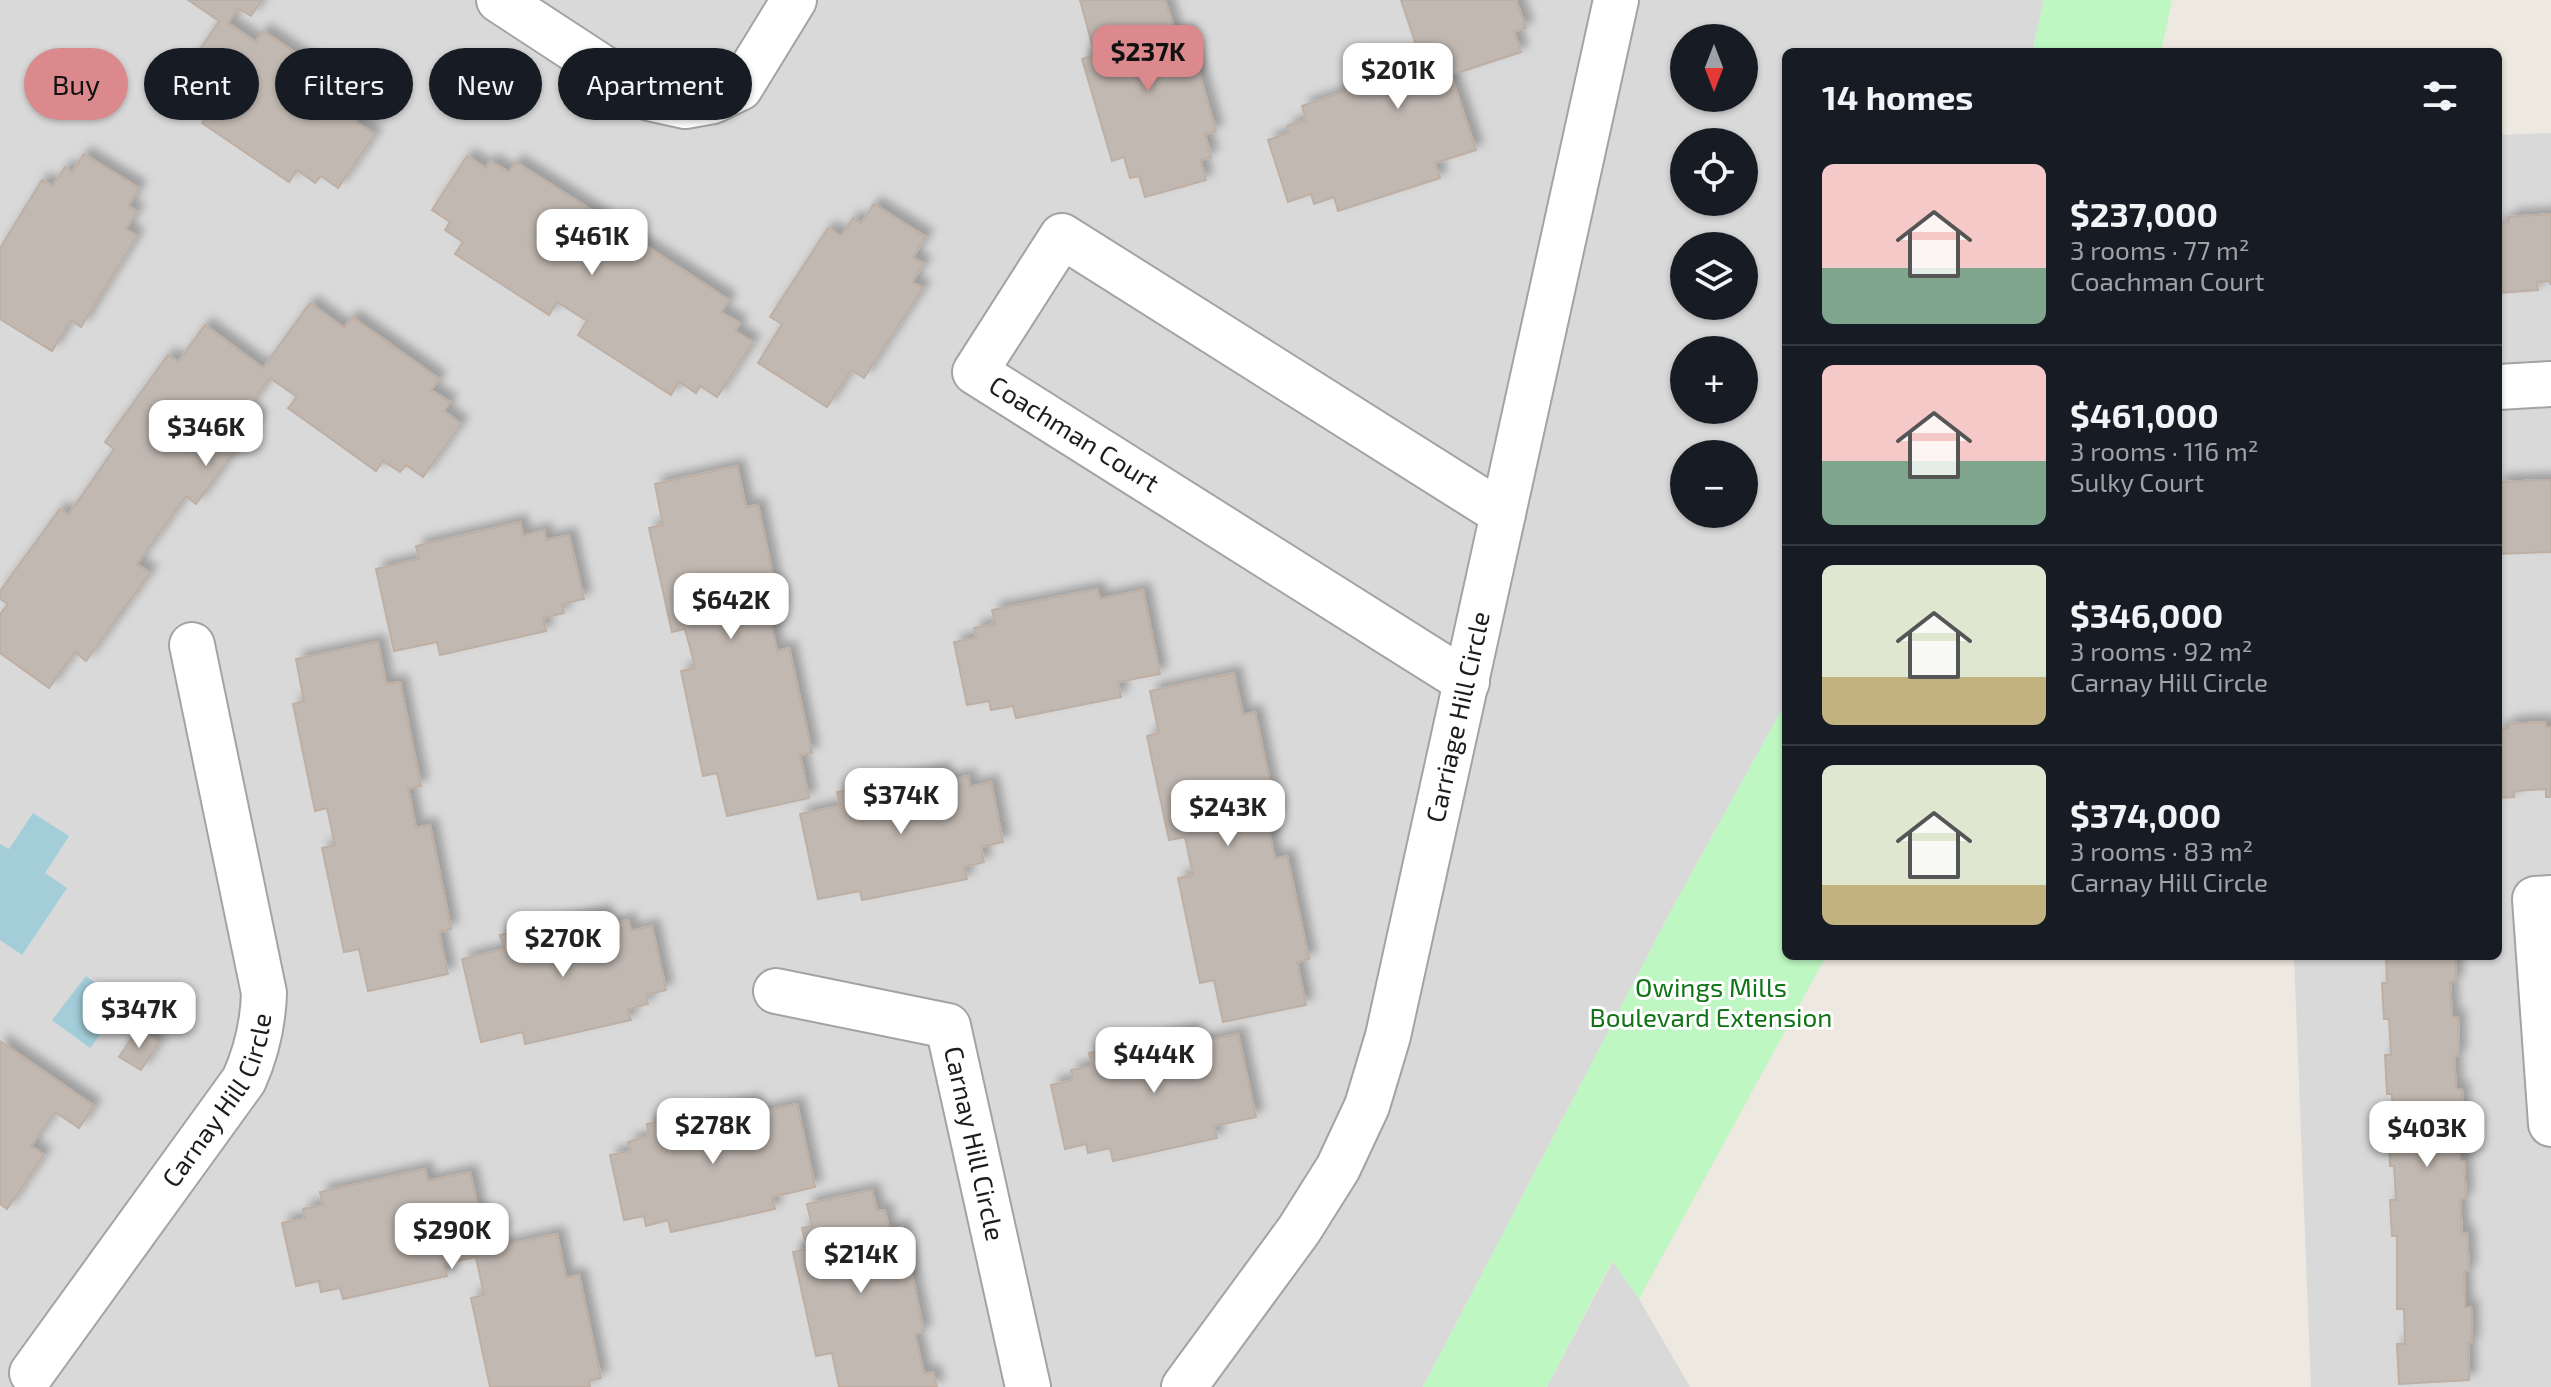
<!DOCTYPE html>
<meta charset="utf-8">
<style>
:root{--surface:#171b24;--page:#20242c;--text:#f1f3f6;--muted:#9ea1a6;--line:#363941;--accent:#db898d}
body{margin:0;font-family:"Exo 2",sans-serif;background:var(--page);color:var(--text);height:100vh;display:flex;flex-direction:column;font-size:30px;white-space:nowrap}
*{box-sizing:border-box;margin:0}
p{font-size:26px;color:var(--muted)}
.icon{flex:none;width:44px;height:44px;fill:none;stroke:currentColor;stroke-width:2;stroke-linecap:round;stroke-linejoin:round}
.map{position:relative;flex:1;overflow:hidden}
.side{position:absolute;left:1782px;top:48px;width:720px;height:912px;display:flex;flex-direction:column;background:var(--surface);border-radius:12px;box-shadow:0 2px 6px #0004}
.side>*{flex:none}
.guide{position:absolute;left:24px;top:48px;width:760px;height:72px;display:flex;gap:16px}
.needle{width:52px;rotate:180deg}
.buttons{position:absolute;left:1670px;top:24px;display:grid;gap:16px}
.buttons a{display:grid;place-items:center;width:88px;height:88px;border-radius:50%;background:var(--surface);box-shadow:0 2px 6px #0004;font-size:40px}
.price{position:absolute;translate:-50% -68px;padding:0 18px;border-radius:16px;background:#fff;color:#222;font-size:26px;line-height:52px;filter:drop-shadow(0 2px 4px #0008)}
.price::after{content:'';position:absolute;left:50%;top:48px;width:24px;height:18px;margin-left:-12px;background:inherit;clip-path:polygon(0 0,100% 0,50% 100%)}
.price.active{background:var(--accent);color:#111}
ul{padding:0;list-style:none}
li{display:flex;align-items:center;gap:24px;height:200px;padding:0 40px}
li+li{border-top:2px solid var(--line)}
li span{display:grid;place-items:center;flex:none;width:224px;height:160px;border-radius:12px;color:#555}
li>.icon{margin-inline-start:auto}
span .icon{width:96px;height:96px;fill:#fffc;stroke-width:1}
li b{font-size:34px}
h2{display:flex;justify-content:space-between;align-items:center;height:96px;padding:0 40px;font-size:34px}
.pill{padding:0 28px;border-radius:36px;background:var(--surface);box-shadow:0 2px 6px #0004;font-size:28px;line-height:72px}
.pill.active{background:var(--accent);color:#111}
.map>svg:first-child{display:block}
.residential{fill:#dad9d9;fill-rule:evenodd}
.park{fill:#bef7c1}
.water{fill:#a3ced9}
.building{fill:#c1b8b1;stroke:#beafa4;stroke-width:2;filter:url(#shadow)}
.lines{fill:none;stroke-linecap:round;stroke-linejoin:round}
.street-casing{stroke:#a3a3a3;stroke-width:48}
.street{stroke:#fff;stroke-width:44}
.labels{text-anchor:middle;stroke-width:6;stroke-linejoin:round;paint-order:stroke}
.street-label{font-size:26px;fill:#1c1c1c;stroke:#fff}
.park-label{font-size:26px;fill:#0f7415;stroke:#fff}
</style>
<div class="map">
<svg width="2551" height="1387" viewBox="0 0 2551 1387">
<defs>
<filter id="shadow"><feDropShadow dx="7" dy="-7" stdDeviation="4" flood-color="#0004"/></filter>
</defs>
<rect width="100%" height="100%" fill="#ede9e1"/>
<g class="residential">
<path d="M 0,0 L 2044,0 L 2032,52 L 1786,52 L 1786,702 L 1673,907 L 1423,1387 L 0,1387 ZM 1684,38 L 1744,38 L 1744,98 L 1684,98 ZM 1684,142 L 1744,142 L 1744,202 L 1684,202 ZM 1684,246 L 1744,246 L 1744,306 L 1684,306 ZM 1684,350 L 1744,350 L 1744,410 L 1684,410 ZM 1684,454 L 1744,454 L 1744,514 L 1684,514 Z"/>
<path d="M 2551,133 L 2551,1387 L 2311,1387 L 2294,956 L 2498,956 L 2498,135 Z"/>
<path d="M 1613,1261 L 1639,1299 L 1690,1387 L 1547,1387 Z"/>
</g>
<g class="park">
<path d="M 2044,0 L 2172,0 L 2161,52 L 2032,52 Z"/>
<path d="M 1786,702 L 1786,956 L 1826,956 L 1639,1299 L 1612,1261 L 1547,1387 L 1423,1387 L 1673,907 Z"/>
</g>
<g class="water">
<path d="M 33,813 L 69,836 L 45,873 L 67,888 L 22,955 L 0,940 L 0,844 L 9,849 Z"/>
<path d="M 86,976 L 123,1003 L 90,1048 L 52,1020 Z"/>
</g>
<g class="building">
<path d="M 188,0 L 262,0 L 251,16 L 238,8 L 228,23 L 256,42 L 263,31 L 353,92 L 345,102 L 362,114 L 356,122 L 375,134 L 338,188 L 321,176 L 315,183 L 297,170 L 289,182 L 202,123 L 209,112 L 174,88 L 219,21 Z"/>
<path d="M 1080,0 L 1165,0 L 1176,34 L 1187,31 L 1216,131 L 1205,134 L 1211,157 L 1200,160 L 1206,180 L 1145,197 L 1139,176 L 1130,178 L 1124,157 L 1112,161 L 1082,59 L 1095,55 Z"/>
<path d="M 1401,0 L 1516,0 L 1526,28 L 1514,32 L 1521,52 L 1451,75 L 1476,150 L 1435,163 L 1440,178 L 1338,211 L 1334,197 L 1314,204 L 1311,194 L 1288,202 L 1268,140 L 1289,133 L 1287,126 L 1306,120 L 1302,106 L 1404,72 L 1408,84 L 1427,78 Z"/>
<path d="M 84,154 L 139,188 L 128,206 L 137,211 L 126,229 L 137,236 L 81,327 L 71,320 L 52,351 L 0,319 L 0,248 L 42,180 L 53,186 L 65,167 L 72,172 Z"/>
<path d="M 467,156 L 486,168 L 490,161 L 509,172 L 516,162 L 607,220 L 599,231 L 633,253 L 640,242 L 729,300 L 721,312 L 740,323 L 735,331 L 753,342 L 717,397 L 700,386 L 696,393 L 679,382 L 671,395 L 578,335 L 587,321 L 557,302 L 549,315 L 455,254 L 463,242 L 445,230 L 450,222 L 432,210 Z"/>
<path d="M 874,204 L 926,237 L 913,257 L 924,264 L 912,282 L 923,288 L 864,378 L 851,370 L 827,407 L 758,363 L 782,324 L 770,317 L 828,228 L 841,236 L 853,218 L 861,223 Z"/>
<path d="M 2551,214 L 2551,285 L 2549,281 L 2537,282 L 2538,290 L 2498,293 L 2498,223 L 2509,222 L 2509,217 Z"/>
<path d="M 310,303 L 344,328 L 352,317 L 439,379 L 431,390 L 450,402 L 444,411 L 461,424 L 423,477 L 406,465 L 400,472 L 383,461 L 376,471 L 288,408 L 297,397 L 270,378 L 247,409 L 259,418 L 196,504 L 186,496 L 137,564 L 150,573 L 86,661 L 75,652 L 49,688 L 0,653 L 0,614 L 8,604 L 0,599 L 0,591 L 60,509 L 68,515 L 92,481 L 114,449 L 105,442 L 168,355 L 178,362 L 205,325 L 263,368 Z"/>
<path d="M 737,466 L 746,507 L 758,505 L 780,609 L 768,612 L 777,651 L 789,648 L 812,753 L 800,755 L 809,798 L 727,816 L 717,773 L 703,776 L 681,671 L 695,668 L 691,651 L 685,629 L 672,632 L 649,528 L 663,525 L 655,484 Z"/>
<path d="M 2551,480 L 2551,552 L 2498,554 L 2498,482 Z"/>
<path d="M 520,522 L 523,536 L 544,530 L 546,540 L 569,535 L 584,599 L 562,604 L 564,613 L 543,618 L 546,631 L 440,655 L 437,642 L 394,651 L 376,569 L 419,559 L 416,546 Z"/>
<path d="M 1097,589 L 1100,599 L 1143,590 L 1160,674 L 1118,682 L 1121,697 L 1016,718 L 1013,706 L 991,710 L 989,701 L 967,705 L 954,642 L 976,638 L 974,628 L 995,624 L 992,610 Z"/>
<path d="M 378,642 L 386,684 L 400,682 L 421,786 L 408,788 L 416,828 L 430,825 L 451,929 L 439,932 L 448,974 L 368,991 L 359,949 L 344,952 L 322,848 L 335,845 L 327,808 L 315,811 L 293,704 L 304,701 L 296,659 Z"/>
<path d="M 1234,673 L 1243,715 L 1255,712 L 1277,816 L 1266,818 L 1275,859 L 1287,856 L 1309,959 L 1297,962 L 1306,1005 L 1223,1022 L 1214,980 L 1200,983 L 1178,878 L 1193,875 L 1185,837 L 1169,840 L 1147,736 L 1159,733 L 1150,691 Z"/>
<path d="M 2546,722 L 2546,727 L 2551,727 L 2551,797 L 2546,797 L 2546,789 L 2514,791 L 2514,797 L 2498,798 L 2498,729 L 2509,728 L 2509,724 Z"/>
<path d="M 943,770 L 945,781 L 968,776 L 970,787 L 991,782 L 1003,842 L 981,847 L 984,862 L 964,867 L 967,879 L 862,900 L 860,891 L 818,899 L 800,814 L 840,806 L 837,792 Z"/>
<path d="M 604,912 L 608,925 L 628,920 L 631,931 L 652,926 L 666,990 L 646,995 L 648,1004 L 628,1009 L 631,1020 L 525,1044 L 523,1032 L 481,1042 L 462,959 L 504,949 L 500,935 Z"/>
<path d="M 2386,956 L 2455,956 L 2456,982 L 2450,982 L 2452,1017 L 2458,1017 L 2459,1056 L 2454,1056 L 2456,1089 L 2462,1089 L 2463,1128 L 2459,1128 L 2460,1161 L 2464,1161 L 2466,1199 L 2460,1199 L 2462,1234 L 2467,1233 L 2469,1271 L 2464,1271 L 2465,1307 L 2471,1307 L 2472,1343 L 2468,1343 L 2469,1380 L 2399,1384 L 2397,1344 L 2405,1344 L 2404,1309 L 2397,1309 L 2397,1236 L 2392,1236 L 2390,1200 L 2396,1200 L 2394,1166 L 2390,1166 L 2389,1128 L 2393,1128 L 2392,1094 L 2387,1094 L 2385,1055 L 2391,1055 L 2389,1019 L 2384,1019 L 2382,983 L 2387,983 Z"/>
<path d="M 138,1029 L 159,1043 L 141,1070 L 119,1057 Z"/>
<path d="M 1193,1030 L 1196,1043 L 1238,1034 L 1256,1117 L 1214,1126 L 1217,1138 L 1113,1161 L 1110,1148 L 1088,1153 L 1086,1144 L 1065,1149 L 1051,1085 L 1073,1080 L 1071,1070 L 1092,1066 L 1089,1053 Z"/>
<path d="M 0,1041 L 94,1106 L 79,1128 L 55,1112 L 31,1146 L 44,1155 L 7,1209 L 0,1204 Z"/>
<path d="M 754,1101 L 756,1113 L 797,1104 L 815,1187 L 772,1197 L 775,1209 L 671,1232 L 668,1220 L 646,1226 L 644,1216 L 624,1220 L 610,1155 L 631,1151 L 628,1142 L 649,1136 L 647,1124 Z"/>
<path d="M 425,1169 L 428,1181 L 470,1172 L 487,1249 L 557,1234 L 566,1278 L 579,1275 L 601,1378 L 589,1381 L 590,1387 L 490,1387 L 471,1298 L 484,1295 L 476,1257 L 444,1264 L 447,1276 L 343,1299 L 340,1288 L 321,1292 L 319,1281 L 296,1286 L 282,1223 L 305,1218 L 303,1209 L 323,1205 L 320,1192 Z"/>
<path d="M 872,1190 L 877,1211 L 885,1210 L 889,1230 L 902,1227 L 924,1332 L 915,1334 L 924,1374 L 933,1372 L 937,1387 L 839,1387 L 832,1353 L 816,1356 L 793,1252 L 807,1249 L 802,1228 L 812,1226 L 807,1204 Z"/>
</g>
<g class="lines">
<g class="street-casing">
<g id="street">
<path d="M 499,0 L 649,98 L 685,106 L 713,101 L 740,88 L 794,0"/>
<path d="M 2498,387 L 2551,384"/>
<path d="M 1467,682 L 975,372 L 1062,236 L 1503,514"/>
<path d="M 2551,898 L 2535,899 L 2551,1124"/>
<path id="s1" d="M 776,991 L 948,1026 L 1028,1387"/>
<path id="s2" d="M 32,1373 L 244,1080 C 257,1051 263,1025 264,993 L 192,645"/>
<path id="s3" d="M 1184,1387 L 1299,1230 L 1338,1168 L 1367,1106 L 1388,1036 L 1616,0"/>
</g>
</g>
<use href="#street" class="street"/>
</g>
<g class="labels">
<g class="street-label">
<text transform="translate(1074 434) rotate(32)" y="9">Coachman Court</text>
<text dy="9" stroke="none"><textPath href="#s3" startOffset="736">Carriage Hill Circle</textPath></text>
<text dy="9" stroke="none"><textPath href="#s2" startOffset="332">Carnay Hill Circle</textPath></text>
<text dy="9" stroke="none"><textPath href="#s1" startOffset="296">Carnay Hill Circle</textPath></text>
</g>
<g class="park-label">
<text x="1711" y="997">Owings Mills<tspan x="1711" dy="30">Boulevard Extension</tspan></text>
</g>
</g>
</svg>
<div class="buttons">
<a><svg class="needle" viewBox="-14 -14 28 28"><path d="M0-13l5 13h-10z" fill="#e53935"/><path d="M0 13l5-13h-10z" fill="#9ea1a6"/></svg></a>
<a><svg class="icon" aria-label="locate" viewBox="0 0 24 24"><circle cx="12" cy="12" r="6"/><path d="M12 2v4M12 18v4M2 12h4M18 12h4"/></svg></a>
<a><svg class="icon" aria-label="layers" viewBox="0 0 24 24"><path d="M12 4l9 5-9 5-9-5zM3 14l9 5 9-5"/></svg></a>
<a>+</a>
<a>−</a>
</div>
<b class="price active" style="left:1148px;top:93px">$237K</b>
<b class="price" style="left:1398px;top:111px">$201K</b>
<b class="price" style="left:592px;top:277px">$461K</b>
<b class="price" style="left:206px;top:468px">$346K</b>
<b class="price" style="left:731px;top:641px">$642K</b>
<b class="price" style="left:901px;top:836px">$374K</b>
<b class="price" style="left:1228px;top:848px">$243K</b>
<b class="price" style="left:563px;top:979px">$270K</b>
<b class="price" style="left:139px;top:1050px">$347K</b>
<b class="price" style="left:1154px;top:1095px">$444K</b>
<b class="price" style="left:713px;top:1166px">$278K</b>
<b class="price" style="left:2427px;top:1169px">$403K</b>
<b class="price" style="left:452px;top:1271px">$290K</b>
<b class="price" style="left:861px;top:1295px">$214K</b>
<div class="guide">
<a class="pill active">Buy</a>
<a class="pill">Rent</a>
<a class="pill">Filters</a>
<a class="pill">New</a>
<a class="pill">Apartment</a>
</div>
<section class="side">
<h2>14 homes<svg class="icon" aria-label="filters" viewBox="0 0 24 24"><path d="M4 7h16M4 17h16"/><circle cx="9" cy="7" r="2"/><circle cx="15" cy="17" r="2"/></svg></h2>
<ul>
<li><span style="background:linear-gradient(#f6c9c9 65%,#7fa58c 0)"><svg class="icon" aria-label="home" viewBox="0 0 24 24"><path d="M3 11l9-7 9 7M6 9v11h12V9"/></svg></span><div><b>$237,000</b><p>3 rooms · 77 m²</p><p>Coachman Court</p></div></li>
<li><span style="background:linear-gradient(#f6c9c9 60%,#7fa58c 0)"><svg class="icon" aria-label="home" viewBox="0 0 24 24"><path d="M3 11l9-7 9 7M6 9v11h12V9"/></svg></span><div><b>$461,000</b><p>3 rooms · 116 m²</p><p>Sulky Court</p></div></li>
<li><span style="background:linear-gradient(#dfe7d0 70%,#c2b280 0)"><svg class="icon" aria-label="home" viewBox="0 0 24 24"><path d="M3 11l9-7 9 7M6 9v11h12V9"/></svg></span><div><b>$346,000</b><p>3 rooms · 92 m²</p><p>Carnay Hill Circle</p></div></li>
<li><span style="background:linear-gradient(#dfe7d0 75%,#c2b280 0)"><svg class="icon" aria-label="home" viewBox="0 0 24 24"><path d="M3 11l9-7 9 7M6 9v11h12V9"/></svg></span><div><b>$374,000</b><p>3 rooms · 83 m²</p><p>Carnay Hill Circle</p></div></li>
</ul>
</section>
</div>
